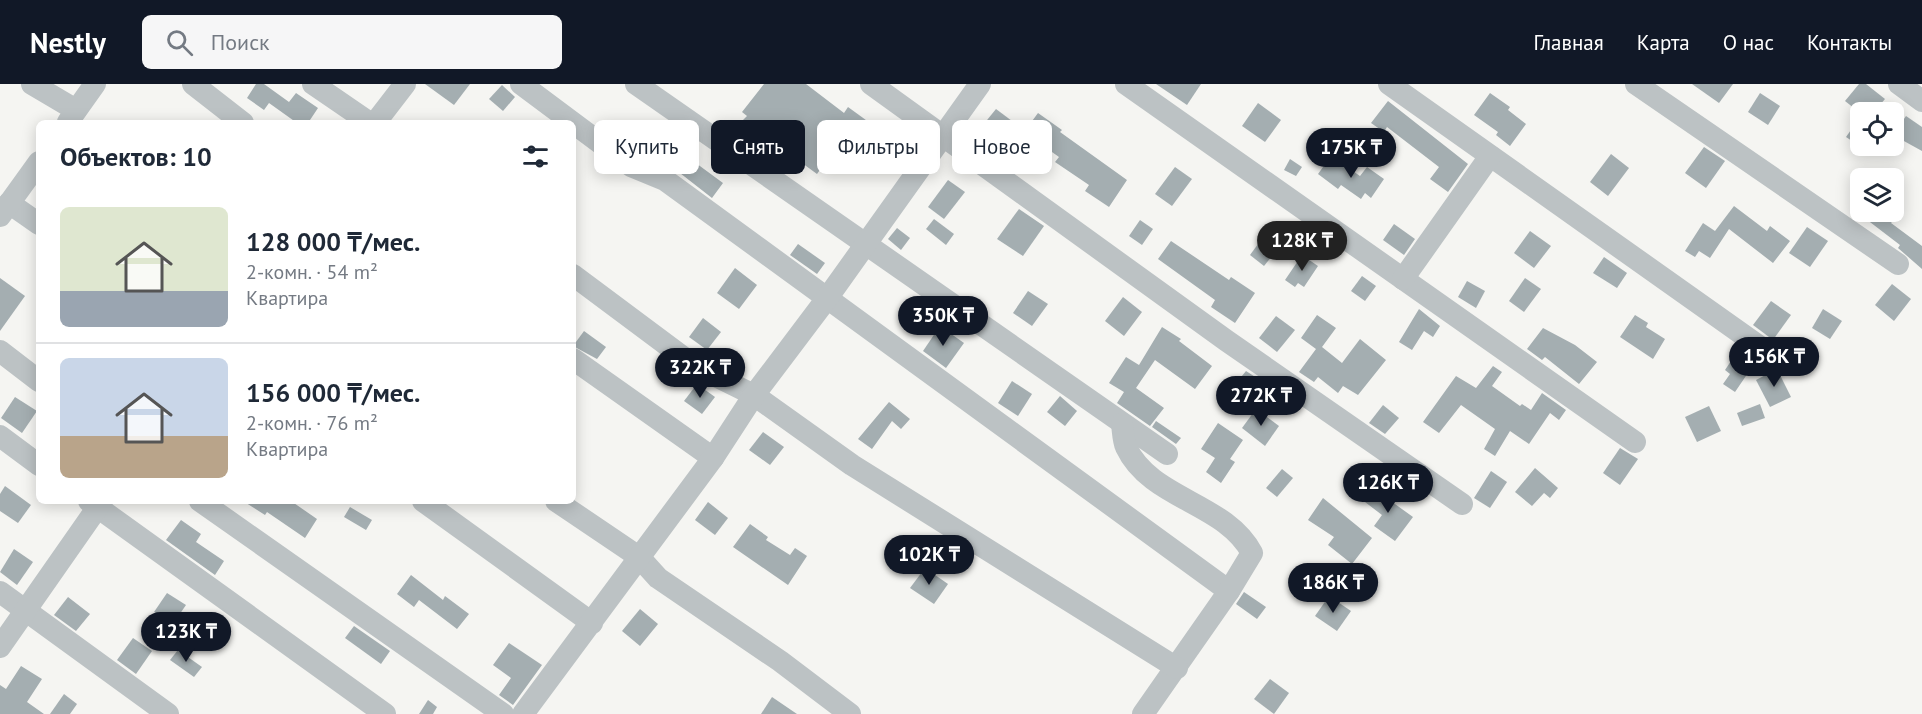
<!DOCTYPE html>
<html lang="ru">
<meta charset="utf-8">
<style>
:root{--surface:#fff;--page:#f6f6f7;--text:#1f2937;--muted:#747a83;--line:#e0e1e3;--accent:#111827}
body{margin:0;font-family:"PT Sans",sans-serif;background:var(--page);color:var(--text);height:100vh;display:flex;flex-direction:column;font-size:22px;white-space:nowrap}
*{box-sizing:border-box;margin:0}
p{font-size:20px;color:var(--muted)}
.icon{flex:none;width:33px;height:33px;fill:none;stroke:currentColor;stroke-width:2;stroke-linecap:round;stroke-linejoin:round}
.map{position:relative;flex:1;overflow:hidden}
.panel{position:absolute;left:36px;top:36px;width:540px;height:384px;display:flex;flex-direction:column;background:var(--surface);border-radius:9px;box-shadow:0 3px 15px #0003}
.panel>*{flex:none}
.hud{position:absolute;left:594px;top:36px;width:570px;height:54px;display:flex;gap:12px}
.buttons{position:absolute;left:1850px;top:18px;display:grid;gap:12px}
.buttons a{display:grid;place-items:center;width:54px;height:54px;border-radius:9px;background:var(--surface);box-shadow:0 3px 15px #0003;font-size:30px}
.price{position:absolute;translate:-50% -51px;padding:0 14px;border-radius:21px;background:var(--accent);color:#fff;font-size:20px;line-height:39px;filter:drop-shadow(0 2px 3px #0008)}
.price::after{content:'';position:absolute;left:50%;top:36px;width:18px;height:14px;margin-left:-9px;background:inherit;clip-path:polygon(0 0,100% 0,50% 100%)}
.price.selected{background:#222;color:#fff}
ul{padding:0;list-style:none}
li{display:flex;align-items:center;gap:18px;height:150px;padding:0 24px}
li+li{border-top:2px solid var(--line)}
li span{display:grid;place-items:center;flex:none;width:168px;height:120px;border-radius:9px;color:#555}
li>.icon{margin-inline-start:auto}
span .icon{width:72px;height:72px;fill:#fffc;stroke-width:1}
li b{font-size:26px}
h2{display:flex;justify-content:space-between;align-items:center;height:72px;padding:0 24px;font-size:26px}
.chip{padding:0 21px;border-radius:9px;background:var(--surface);box-shadow:0 3px 15px #0003;font-size:21px;line-height:54px}
.chip.selected{background:var(--accent);color:#fff}
header{display:flex;align-items:center;gap:36px;box-sizing:border-box;height:84px;padding:0 30px;background:var(--accent);color:#fff}
header strong{font-size:28px}
nav{display:flex;gap:33px;margin-inline-start:auto;font-size:21px}
.search{width:420px;height:54px;background:var(--page);display:flex;align-items:center;gap:15px;box-sizing:border-box;padding:0 21px;border-radius:9px;color:var(--muted);font-size:22px}
.map>svg:first-child{display:block}
.building{fill:#a4aeb1}
.lines{fill:none;stroke-linecap:round;stroke-linejoin:round}
.minor{stroke:#bcc2c4;stroke-width:22}
</style>
<header>
<strong>Nestly</strong>
<div class="search"><svg class="icon" aria-label="search" viewBox="0 0 24 24"><circle cx="10" cy="10" r="6"/><path d="M15 15l6 6"/></svg>Поиск</div>
<nav><a>Главная</a><a>Карта</a><a>О нас</a><a>Контакты</a></nav>
</header>
<div class="map">
<svg width="1922" height="630" viewBox="0 0 1922 630">
<rect width="100%" height="100%" fill="#f5f5f2"/>
<g class="building">
<path d="M 256,0 L 264,0 L 289,18 L 296,9 L 318,24 L 308,39 L 297,39 L 269,19 L 264,26 L 247,14 Z"/>
<path d="M 425,0 L 470,0 L 454,21 Z"/>
<path d="M 764,0 L 806,0 L 844,29 L 848,23 L 870,39 L 852,64 L 841,56 L 817,90 L 743,36 L 747,32 L 742,28 Z"/>
<path d="M 1156,0 L 1201,0 L 1187,21 Z"/>
<path d="M 1692,0 L 1733,0 L 1719,19 Z"/>
<path d="M 1859,0 L 1866,0 L 1885,15 L 1874,28 L 1859,28 L 1845,17 Z"/>
<path d="M 502,1 L 515,13 L 503,27 L 489,15 Z"/>
<path d="M 1490,9 L 1510,23 L 1508,26 L 1526,40 L 1510,62 L 1496,51 L 1498,48 L 1474,31 Z"/>
<path d="M 1760,9 L 1780,22 L 1768,41 L 1748,28 Z"/>
<path d="M 1388,17 L 1468,80 L 1448,108 L 1430,95 L 1439,83 L 1387,43 L 1384,48 L 1371,39 Z"/>
<path d="M 1258,19 L 1281,36 L 1265,58 L 1242,42 Z"/>
<path d="M 996,25 L 1012,37 L 995,59 L 979,46 Z"/>
<path d="M 1038,29 L 1062,46 L 1060,48 L 1127,96 L 1109,123 L 1085,107 L 1089,101 L 1055,78 L 1059,73 L 1024,48 Z"/>
<path d="M 1906,32 L 1922,43 L 1922,67 L 1893,51 Z"/>
<path d="M 1860,33 L 1860,52 L 1855,59 L 1846,53 Z"/>
<path d="M 900,38 L 921,53 L 912,65 L 891,50 Z"/>
<path d="M 672,45 L 697,65 L 689,74 L 723,99 L 712,114 L 653,68 Z"/>
<path d="M 1704,63 L 1725,77 L 1706,104 L 1685,89 Z"/>
<path d="M 1611,70 L 1629,84 L 1608,112 L 1590,98 Z"/>
<path d="M 1331,72 L 1360,92 L 1367,83 L 1384,95 L 1371,114 L 1365,109 L 1361,115 L 1341,101 L 1338,105 L 1318,90 Z"/>
<path d="M 1290,75 L 1302,83 L 1296,92 L 1284,86 Z"/>
<path d="M 1175,83 L 1192,95 L 1172,122 L 1155,110 Z"/>
<path d="M 948,96 L 965,108 L 944,135 L 928,123 Z"/>
<path d="M 1734,122 L 1767,147 L 1770,142 L 1790,157 L 1773,179 L 1729,145 L 1710,174 L 1699,167 L 1695,173 L 1685,167 L 1703,139 L 1715,147 Z"/>
<path d="M 1019,125 L 1044,142 L 1023,172 L 997,155 Z"/>
<path d="M 1872,128 L 1900,128 L 1891,139 L 1922,162 L 1922,185 L 1898,164 L 1900,161 L 1866,135 Z"/>
<path d="M 934,135 L 954,150 L 946,161 L 926,145 Z"/>
<path d="M 1140,136 L 1153,145 L 1142,161 L 1129,152 Z"/>
<path d="M 1394,140 L 1415,155 L 1404,171 L 1383,156 Z"/>
<path d="M 1807,143 L 1828,157 L 1810,183 L 1789,169 Z"/>
<path d="M 897,144 L 910,154 L 901,166 L 888,155 Z"/>
<path d="M 1530,147 L 1551,162 L 1534,184 L 1514,169 Z"/>
<path d="M 1261,156 L 1276,167 L 1264,182 L 1250,171 Z"/>
<path d="M 1171,157 L 1229,196 L 1231,193 L 1255,209 L 1235,239 L 1211,223 L 1215,216 L 1158,175 Z"/>
<path d="M 798,160 L 825,179 L 817,190 L 790,171 Z"/>
<path d="M 1302,171 L 1318,182 L 1304,203 L 1298,199 L 1295,203 L 1285,196 Z"/>
<path d="M 1604,173 L 1627,189 L 1617,204 L 1593,189 Z"/>
<path d="M 735,184 L 757,201 L 739,225 L 717,209 Z"/>
<path d="M 1362,192 L 1376,202 L 1365,217 L 1351,207 Z"/>
<path d="M 0,194 L 25,212 L 0,247 Z"/>
<path d="M 1525,194 L 1541,205 L 1524,228 L 1509,217 Z"/>
<path d="M 1467,197 L 1485,207 L 1476,224 L 1458,213 Z"/>
<path d="M 1892,200 L 1911,215 L 1894,237 L 1875,221 Z"/>
<path d="M 1028,207 L 1048,220 L 1032,242 L 1013,229 Z"/>
<path d="M 1123,213 L 1142,228 L 1124,252 L 1105,237 Z"/>
<path d="M 1771,217 L 1791,231 L 1773,256 L 1753,241 Z"/>
<path d="M 1419,225 L 1440,242 L 1433,253 L 1424,247 L 1412,266 L 1399,258 Z"/>
<path d="M 1823,225 L 1842,237 L 1830,255 L 1812,244 Z"/>
<path d="M 1317,231 L 1336,244 L 1322,263 L 1342,279 L 1360,255 L 1386,276 L 1358,311 L 1343,302 L 1338,309 L 1318,293 L 1314,298 L 1299,288 L 1316,265 L 1301,254 Z"/>
<path d="M 1635,231 L 1648,239 L 1646,243 L 1665,255 L 1653,275 L 1620,253 Z"/>
<path d="M 1276,232 L 1295,246 L 1277,268 L 1259,254 Z"/>
<path d="M 703,234 L 721,248 L 707,266 L 689,253 Z"/>
<path d="M 940,242 L 964,259 L 946,284 L 923,267 Z"/>
<path d="M 1162,243 L 1181,255 L 1179,257 L 1212,282 L 1195,305 L 1155,276 L 1136,304 L 1164,324 L 1150,342 L 1117,319 L 1124,308 L 1109,299 L 1126,273 L 1139,281 Z"/>
<path d="M 1543,244 L 1575,261 L 1597,278 L 1579,300 L 1545,273 L 1542,276 L 1527,265 Z"/>
<path d="M 584,247 L 606,263 L 597,275 L 573,262 Z"/>
<path d="M 1733,274 L 1750,286 L 1735,308 L 1723,300 L 1730,290 L 1725,286 Z"/>
<path d="M 1493,282 L 1502,288 L 1492,302 L 1520,322 L 1522,320 L 1531,326 L 1542,309 L 1566,326 L 1559,336 L 1550,329 L 1529,360 L 1510,347 L 1495,372 L 1484,365 L 1495,345 L 1461,321 L 1439,349 L 1423,338 L 1456,292 L 1476,304 Z"/>
<path d="M 1777,285 L 1791,313 L 1770,323 L 1756,296 Z"/>
<path d="M 1246,287 L 1260,296 L 1247,313 L 1238,307 L 1242,302 L 1237,298 Z"/>
<path d="M 1012,297 L 1032,310 L 1018,332 L 998,319 Z"/>
<path d="M 697,300 L 715,313 L 702,330 L 684,317 Z"/>
<path d="M 1060,312 L 1077,327 L 1065,342 L 1047,328 Z"/>
<path d="M 15,313 L 37,327 L 22,349 L 1,334 Z"/>
<path d="M 889,318 L 910,335 L 901,345 L 892,337 L 872,365 L 858,355 Z"/>
<path d="M 1760,320 L 1765,334 L 1742,342 L 1737,329 Z"/>
<path d="M 1383,321 L 1399,334 L 1385,350 L 1369,339 Z"/>
<path d="M 1709,322 L 1721,347 L 1697,358 L 1685,333 Z"/>
<path d="M 1256,325 L 1279,342 L 1265,362 L 1242,344 Z"/>
<path d="M 1156,337 L 1181,354 L 1176,360 L 1152,343 Z"/>
<path d="M 1218,339 L 1243,356 L 1230,375 L 1235,378 L 1221,399 L 1206,388 L 1215,374 L 1201,365 Z"/>
<path d="M 763,348 L 784,363 L 770,381 L 749,366 Z"/>
<path d="M 1620,364 L 1638,375 L 1620,401 L 1603,389 Z"/>
<path d="M 1535,384 L 1558,404 L 1550,414 L 1544,409 L 1532,422 L 1515,408 Z"/>
<path d="M 1282,385 L 1293,394 L 1277,413 L 1266,404 Z"/>
<path d="M 1491,387 L 1507,398 L 1490,424 L 1474,414 Z"/>
<path d="M 5,402 L 31,421 L 18,439 L 0,427 L 0,410 Z"/>
<path d="M 1377,402 L 1390,411 L 1388,415 L 1413,433 L 1395,457 L 1374,442 L 1382,431 L 1365,418 Z"/>
<path d="M 1323,414 L 1372,454 L 1352,480 L 1328,461 L 1334,453 L 1308,436 Z"/>
<path d="M 243,417 L 291,417 L 317,435 L 305,454 L 267,428 L 265,431 Z"/>
<path d="M 708,418 L 728,434 L 715,451 L 695,436 Z"/>
<path d="M 350,423 L 372,436 L 366,446 L 344,433 Z"/>
<path d="M 181,436 L 201,450 L 196,458 L 224,477 L 215,491 L 166,456 Z"/>
<path d="M 750,440 L 768,453 L 766,456 L 790,471 L 795,464 L 807,472 L 788,501 L 733,463 Z"/>
<path d="M 14,465 L 33,478 L 17,501 L 0,488 Z"/>
<path d="M 1362,479 L 1376,488 L 1367,500 L 1354,492 Z"/>
<path d="M 925,484 L 948,500 L 934,520 L 910,504 Z"/>
<path d="M 411,491 L 443,516 L 445,512 L 469,530 L 457,545 L 419,516 L 414,523 L 397,510 Z"/>
<path d="M 1244,508 L 1266,523 L 1257,535 L 1236,520 Z"/>
<path d="M 167,509 L 186,521 L 173,540 L 154,528 Z"/>
<path d="M 1329,512 L 1351,527 L 1337,547 L 1315,532 Z"/>
<path d="M 68,513 L 90,530 L 76,547 L 54,531 Z"/>
<path d="M 640,525 L 658,540 L 640,562 L 622,547 Z"/>
<path d="M 354,542 L 390,567 L 381,580 L 345,554 Z"/>
<path d="M 133,554 L 152,567 L 136,590 L 117,576 Z"/>
<path d="M 509,559 L 542,581 L 513,621 L 499,611 L 511,594 L 493,581 Z"/>
<path d="M 178,566 L 202,583 L 194,593 L 170,576 Z"/>
<path d="M 21,582 L 42,595 L 27,618 L 44,630 L 0,630 L 0,601 L 6,605 Z"/>
<path d="M 1270,595 L 1289,609 L 1274,630 L 1254,615 Z"/>
<path d="M 64,610 L 77,620 L 70,630 L 50,630 Z"/>
<path d="M 772,613 L 797,630 L 761,630 Z"/>
<path d="M 428,616 L 437,623 L 433,630 L 419,630 Z"/>
</g>
<g class="lines">
<g class="minor">
<path d="M 32,0 L 76,26"/>
<path d="M 193,0 L 243,39"/>
<path d="M 313,0 L 370,39"/>
<path d="M 521,0 L 631,82 L 665,96 L 1229,507 L 1143,630"/>
<path d="M 636,0 L 1167,370"/>
<path d="M 871,0 L 1227,257 L 1462,420"/>
<path d="M 1126,0 L 1635,358"/>
<path d="M 1389,0 L 1773,272"/>
<path d="M 1636,0 L 1898,180"/>
<path d="M 1899,0 L 1922,17"/>
<path d="M 68,38 L 95,0"/>
<path d="M 375,39 L 405,0"/>
<path d="M 9,119 L 39,140"/>
<path d="M 0,132 L 39,78"/>
<path d="M 573,191 L 695,282 L 754,311 L 852,381 L 1177,584"/>
<path d="M 1403,195 L 1490,72"/>
<path d="M 0,267 L 39,297"/>
<path d="M 573,275 L 713,374"/>
<path d="M 1122,340 C 1123,347 1123,356 1126,363 C 1151,416 1225,418 1252,469 L 1229,507"/>
<path d="M 0,352 L 39,381"/>
<path d="M 89,417 L 385,630"/>
<path d="M 200,417 L 503,630"/>
<path d="M 423,417 L 592,539"/>
<path d="M 556,417 L 639,473 L 658,494 L 780,577 L 850,630"/>
<path d="M 0,508 L 168,630"/>
<path d="M 0,563 L 102,417"/>
<path d="M 523,630 L 713,374 L 754,311 L 828,213 L 980,0"/>
</g>
</g>
</svg>
<div class="buttons">
<a><svg class="icon" aria-label="locate" viewBox="0 0 24 24"><circle cx="12" cy="12" r="6"/><path d="M12 2v4M12 18v4M2 12h4M18 12h4"/></svg></a>
<a><svg class="icon" aria-label="layers" viewBox="0 0 24 24"><path d="M12 4l9 5-9 5-9-5zM3 14l9 5 9-5"/></svg></a>
</div>
<b class="price" style="left:1351px;top:95px">175K ₸</b>
<b class="price selected" style="left:1302px;top:188px">128K ₸</b>
<b class="price" style="left:943px;top:263px">350K ₸</b>
<b class="price" style="left:1774px;top:304px">156K ₸</b>
<b class="price" style="left:700px;top:315px">322K ₸</b>
<b class="price" style="left:1261px;top:343px">272K ₸</b>
<b class="price" style="left:1388px;top:430px">126K ₸</b>
<b class="price" style="left:929px;top:502px">102K ₸</b>
<b class="price" style="left:1333px;top:530px">186K ₸</b>
<b class="price" style="left:186px;top:579px">123K ₸</b>
<div class="hud">
<a class="chip">Купить</a>
<a class="chip selected">Снять</a>
<a class="chip">Фильтры</a>
<a class="chip">Новое</a>
</div>
<section class="panel">
<h2>Объектов: 10<svg class="icon" aria-label="filters" viewBox="0 0 24 24"><path d="M4 7h16M4 17h16"/><circle cx="9" cy="7" r="2"/><circle cx="15" cy="17" r="2"/></svg></h2>
<ul>
<li><span style="background:linear-gradient(#dfe7d0 70%,#9aa5b1 0)"><svg class="icon" aria-label="home" viewBox="0 0 24 24"><path d="M3 11l9-7 9 7M6 9v11h12V9"/></svg></span><div><b>128 000 ₸/мес.</b><p>2-комн. · 54 m²</p><p>Квартира</p></div></li>
<li><span style="background:linear-gradient(#c9d6e8 65%,#b9a48a 0)"><svg class="icon" aria-label="home" viewBox="0 0 24 24"><path d="M3 11l9-7 9 7M6 9v11h12V9"/></svg></span><div><b>156 000 ₸/мес.</b><p>2-комн. · 76 m²</p><p>Квартира</p></div></li>
</ul>
</section>
</div>
